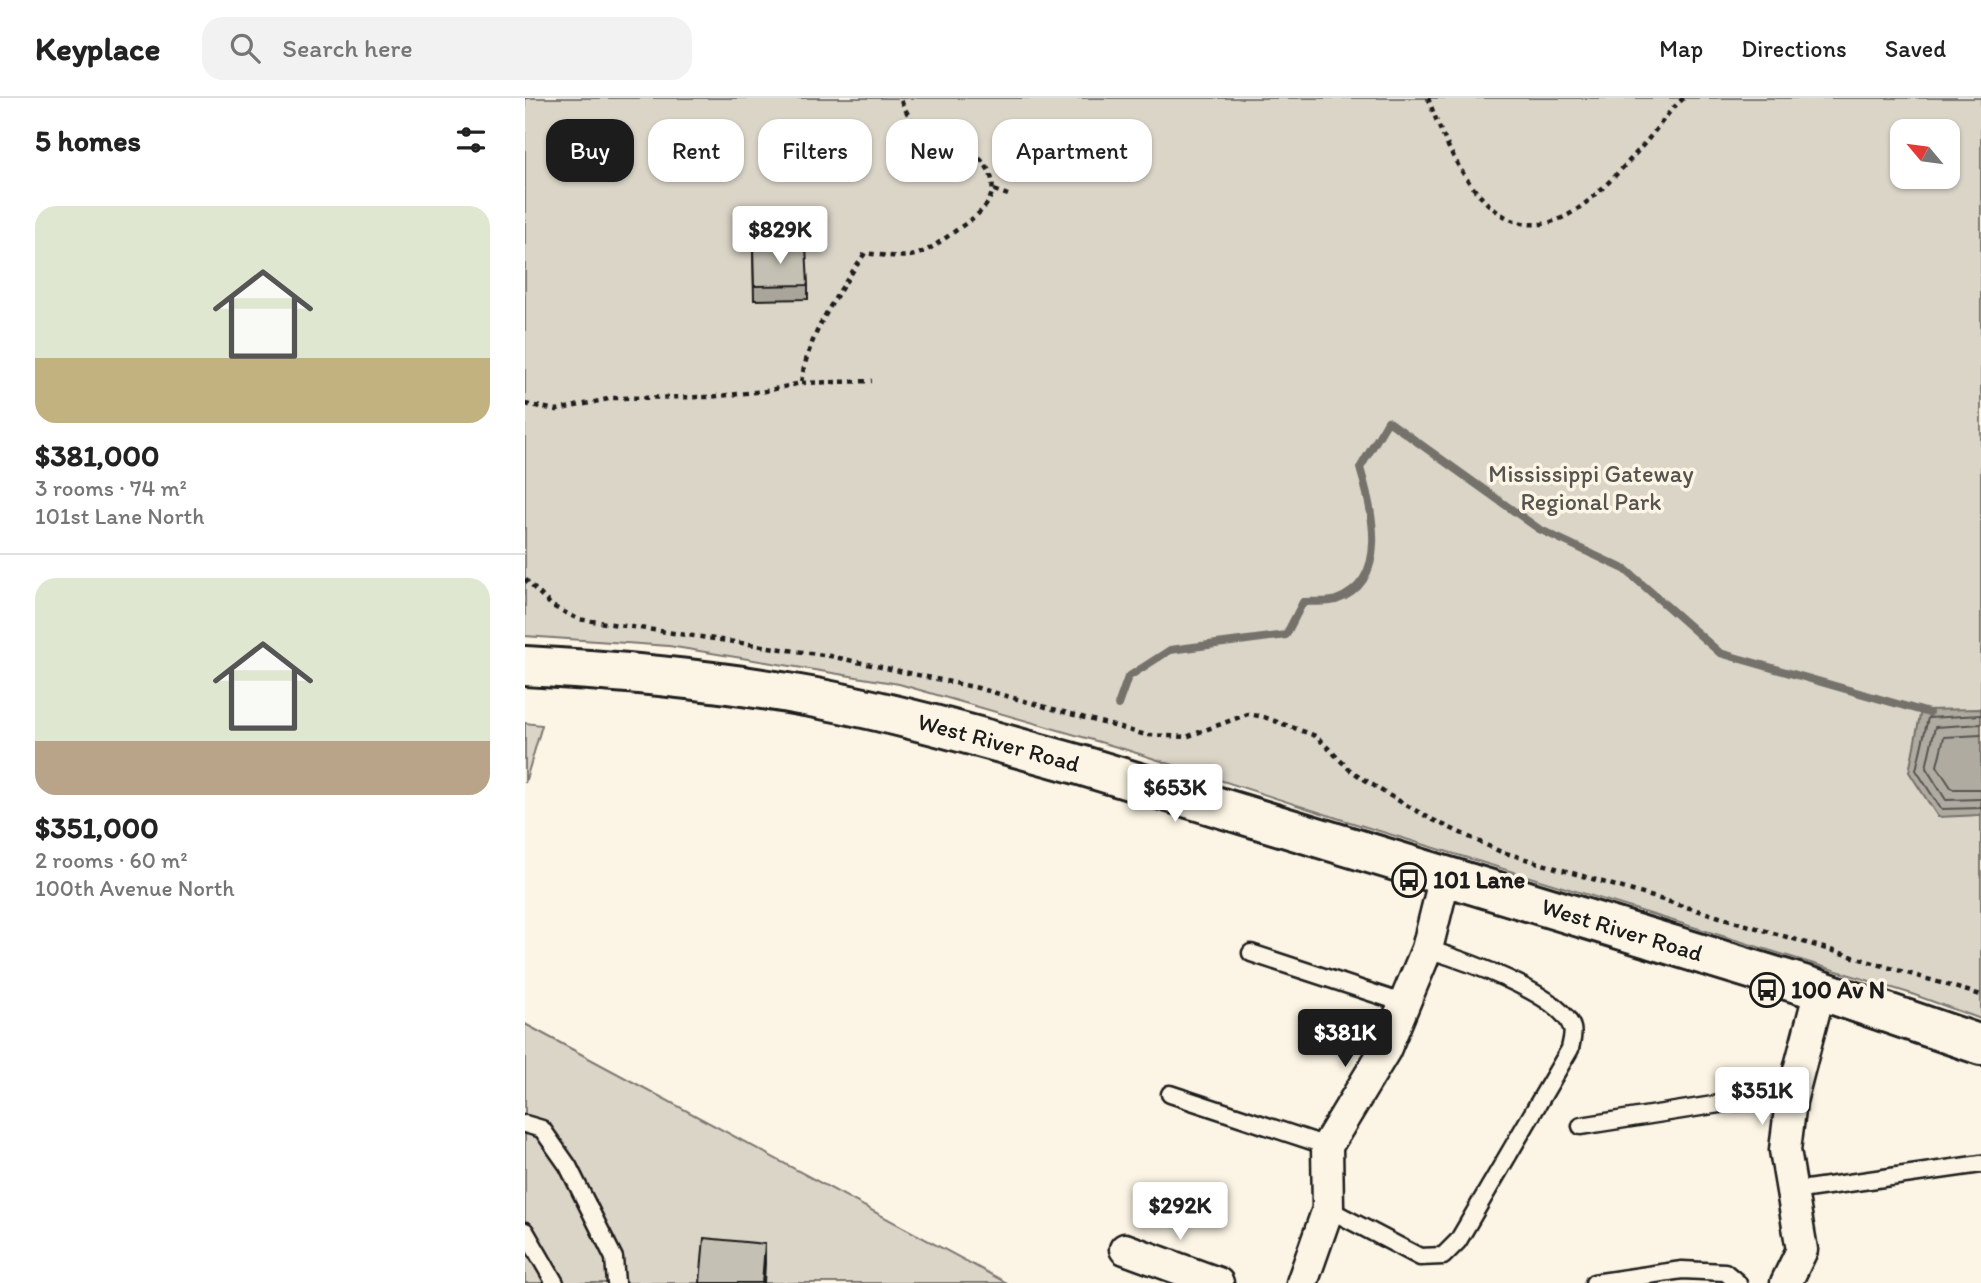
<!DOCTYPE html>
<meta charset="utf-8">
<style>
:root{--surface:#fff;--page:#f2f2f2;--text:#222;--muted:#767676;--line:#e0e0e0;--accent:#1c1c1c}
body{margin:0;font-family:Itim,sans-serif;background:var(--page);color:var(--text);height:100vh;display:flex;flex-direction:column;font-size:26px;white-space:nowrap}
*{box-sizing:border-box;margin:0}
p{font-size:23px;color:var(--muted)}
.icon{flex:none;width:38px;height:38px;fill:none;stroke:currentColor;stroke-width:2;stroke-linecap:round;stroke-linejoin:round}
.map{position:relative;flex:1;overflow:hidden}
.drawer{display:flex;flex-direction:column;background:var(--surface);width:525px}
.drawer>*{flex:none}
.hud{position:absolute;left:21px;top:21px;width:665px;height:63px;display:flex;gap:14px}
.needle{width:46px;rotate:299deg}
.fabs{position:absolute;left:1365px;top:21px;display:grid;gap:14px}
.fabs a{display:grid;place-items:center;width:70px;height:70px;border-radius:14px;background:var(--surface);box-shadow:0 2px 5px #0004;font-size:35px}
.price{position:absolute;translate:-50% -60px;padding:0 16px;border-radius:7px;background:#fff;color:#222;font-size:23px;line-height:46px;filter:drop-shadow(0 2px 4px #0008)}
.price::after{content:'';position:absolute;left:50%;top:42px;width:21px;height:16px;margin-left:-10px;background:inherit;clip-path:polygon(0 0,100% 0,50% 100%)}
.price.current{background:var(--accent);color:#fff}
ul{padding:0;list-style:none}
li{display:grid;align-content:center;gap:14px;height:371px;padding:0 35px}
li+li{border-top:2px solid var(--line)}
li span{display:grid;place-items:center;height:217px;border-radius:21px;color:#555}
li>.icon{margin-inline-start:auto}
span .icon{width:126px;height:126px;fill:#fffc;stroke-width:1}
li b{font-size:30px}
h2{display:flex;justify-content:space-between;align-items:center;height:84px;padding:0 35px;font-size:30px}
.pill{padding:0 24px;border-radius:21px;background:var(--surface);box-shadow:0 2px 5px #0004;font-size:24px;line-height:63px}
.pill.current{background:var(--accent);color:#fff}
header{display:flex;align-items:center;gap:42px;box-sizing:border-box;height:98px;padding:0 35px;background:var(--surface);border-bottom:2px solid var(--line)}
header strong{font-size:33px}
nav{display:flex;gap:38px;margin-inline-start:auto;font-size:24px}
.search{width:490px;height:63px;background:var(--page);display:flex;align-items:center;gap:18px;box-sizing:border-box;padding:0 24px;border-radius:21px;color:var(--muted);font-size:26px}
main{display:flex;flex:1;min-height:0}
.map>svg:first-child{display:block}
.green{fill:#dbd5c8;stroke:#7c7872;stroke-width:2;fill-rule:evenodd}
.water{fill:#b0aba1;stroke:#75726c;stroke-width:2}
.lines{fill:none;stroke-linecap:round;stroke-linejoin:round}
.shore{stroke:#575551;stroke-width:2}
.stream{stroke:#75726c;stroke-width:8}
.lane-casing{stroke:#1c1c1c;stroke-width:21}
.street-casing{stroke:#1c1c1c;stroke-width:35}
.secondary-casing{stroke:#1c1c1c;stroke-width:44}
.path{stroke:#1c1c1c;stroke-width:4.5;stroke-dasharray:5 5;stroke-linecap:butt}
.lane{stroke:#fcf5e5;stroke-width:16}
.street{stroke:#fcf5e5;stroke-width:30}
.secondary{stroke:#fcf5e5;stroke-width:38}
.wall{fill:#a9a59a;stroke:#1c1c1c;stroke-width:2}
.shaded-wall{fill:#89867d;stroke:#1c1c1c;stroke-width:2}
.building{fill:#c4c0b3;stroke:#1c1c1c;stroke-width:2}
.labels{text-anchor:middle;stroke-width:7;stroke-linejoin:round;paint-order:stroke}
.park-label{font-size:24px;fill:#555450;stroke:#fcf5e5}
.street-label{font-size:24px;fill:#1c1c1c;stroke:#fcf5e5}
.poi-label{font-size:24px;font-weight:bold;fill:#1c1c1c;stroke:#fcf5e5;text-anchor:start}
</style>
<header>
<strong>Keyplace</strong>
<div class="search"><svg class="icon" aria-label="search" viewBox="0 0 24 24"><circle cx="10" cy="10" r="6"/><path d="M15 15l6 6"/></svg>Search here</div>
<nav><a>Map</a><a>Directions</a><a>Saved</a></nav>
</header>
<main>
<section class="drawer">
<h2>5 homes<svg class="icon" aria-label="filters" viewBox="0 0 24 24"><path d="M4 7h16M4 17h16"/><circle cx="9" cy="7" r="2"/><circle cx="15" cy="17" r="2"/></svg></h2>
<ul>
<li><span style="background:linear-gradient(#dfe7d0 70%,#c2b280 0)"><svg class="icon" aria-label="home" viewBox="0 0 24 24"><path d="M3 11l9-7 9 7M6 9v11h12V9"/></svg></span><div><b>$381,000</b><p>3 rooms · 74 m²</p><p>101st Lane North</p></div></li>
<li><span style="background:linear-gradient(#dfe7d0 75%,#b9a48a 0)"><svg class="icon" aria-label="home" viewBox="0 0 24 24"><path d="M3 11l9-7 9 7M6 9v11h12V9"/></svg></span><div><b>$351,000</b><p>2 rooms · 60 m²</p><p>100th Avenue North</p></div></li>
</ul>
</section>
<div class="map">
<svg width="1456" height="1185" viewBox="0 0 1456 1185">
<rect width="100%" height="100%" fill="#fcf5e5"/>
<filter id="ink" filterUnits="userSpaceOnUse"><feTurbulence type="fractalNoise" baseFrequency=".0143" numOctaves="2"/><feDisplacementMap in="SourceGraphic" scale="14" xChannelSelector="R" yChannelSelector="G"/><feConvolveMatrix kernelMatrix="1 2 1 2 8 2 1 2 1" color-interpolation-filters="sRGB"/></filter>
<g filter="url(#ink)">
<g class="green">
<path d="M 0,0 L 1456,0 L 1456,921 L 1384,895 L 815,721 L 599,651 L 374,586 L 144,548 L 0,538 ZM 1377,33 L 1423,33 L 1423,79 L 1377,79 Z"/>
<path d="M 0,625 L 17,627 L 0,685 Z"/>
<path d="M 0,926 L 482,1185 L 0,1185 Z"/>
</g>
<path class="water" d="M 1456,611 L 1456,717 L 1413,719 L 1384,674 L 1396,612 Z"/>
<g class="lines">
<g class="shore">
<path d="M 1456,617 L 1403,620 L 1391,672 L 1416,711 L 1456,710"/>
<path d="M 1456,626 L 1410,629 L 1401,670 L 1421,702 L 1456,701"/>
<path d="M 1456,637 L 1419,639 L 1412,668 L 1427,691 L 1456,691"/>
</g>
<path class="stream" d="M 593,607 L 603,579 L 645,552 L 761,537 L 778,504 C 788,503 802,505 811,502 C 866,483 847,410 835,370 L 863,323 L 1014,431 L 1101,472 L 1195,555 L 1404,615"/>
<g class="lane-casing">
<g id="lane">
<path d="M 726,855 L 878,905"/>
<path d="M 645,996 L 802,1048"/>
<path d="M 0,1026 L 17,1031 L 43,1068 L 89,1160 L 91,1185"/>
<path d="M 1056,1028 L 1207,1004 L 1266,1003"/>
<path d="M 1268,1093 L 1456,1066"/>
<path d="M 803,1111 L 895,1159 L 918,1158 L 933,1143 L 1045,951 C 1046,945 1049,936 1047,930 C 1036,895 935,861 902,851"/>
<path d="M 0,1133 L 30,1185"/>
<path d="M 1069,1185 L 1157,1172 L 1200,1174 L 1213,1185"/>
</g>
</g>
<g class="street-casing">
<g id="street">
<path d="M 600,1151 L 693,1185"/>
<path d="M 777,1185 L 803,1111 L 802,1048 L 860,952 L 902,851 L 920,778"/>
<path d="M 1261,1185 L 1277,1152 L 1260,1052 L 1266,1003 L 1295,892"/>
</g>
</g>
<g class="secondary-casing">
<g id="secondary">
<path id="s1" d="M 0,568 C 98,573 195,582 291,600 C 380,617 468,643 555,667 L 1295,892 L 1456,947"/>
</g>
</g>
<g class="path">
<path d="M 903,0 C 930,76 984,179 1072,95 C 1089,80 1105,62 1120,45 C 1133,30 1144,12 1159,0"/>
<path d="M 469,92 L 483,97"/>
<path d="M 276,285 L 347,283"/>
<path d="M 0,306 L 32,312 L 88,300 L 183,299 L 241,293 L 276,285 C 284,234 312,197 340,155 C 392,162 391,161 433,131 C 451,118 471,106 467,82 C 460,48 415,46 392,27 C 384,21 379,9 375,0"/>
<path d="M 0,481 L 27,508 L 53,521 L 305,558 L 453,590 L 621,637 L 661,639 L 723,616 L 739,619 L 791,638 L 825,672 L 860,695 L 906,721 L 974,753 L 1456,897"/>
</g>
<use href="#lane" class="lane"/>
<use href="#street" class="street"/>
<use href="#secondary" class="secondary"/>
</g>
<path class="wall" d="M 228,150 L 283,187 L 283,201 L 229,202 Z"/>
<path class="shaded-wall" d="M 240,1146 L 240,1166 L 239,1185 L 237,1185 Z"/>
<g class="building">
<path d="M 281,148 L 283,187 L 229,188 L 228,150 Z"/>
<path d="M 179,1140 L 240,1146 L 237,1185 L 175,1185 Z"/>
</g>
</g>
<defs>
<g id="bus-ring" transform="scale(1.75)"><circle r="9.5" fill="#fcf5e5" stroke="#1c1c1c" stroke-width="1.5"/><path d="M-5-6H5V4H4V6H2V4H-2V6H-4V4H-5ZM-3.5-4V0h7V-4ZM-3.5 1.2v1.5H-2V1.2ZM2 1.2v1.5H3.5V1.2Z" fill="#1c1c1c"/></g>
</defs>
<g fill-rule="evenodd">
<use href="#bus-ring" x="884" y="782"/>
<use href="#bus-ring" x="1242" y="892"/>
</g>
<g class="labels">
<g class="park-label">
<text x="1066" y="384">Mississippi Gateway<tspan x="1066" dy="28">Regional Park</tspan></text>
</g>
<g class="street-label">
<text dy="8" stroke="none"><textPath href="#s1" startOffset="481">West River Road</textPath></text>
<text dy="8" stroke="none"><textPath href="#s1" startOffset="1132">West River Road</textPath></text>
</g>
<g class="poi-label">
<text x="908" y="790">101 Lane</text>
<text x="1266" y="900">100 Av N</text>
</g>
</g>
</svg>
<div class="fabs">
<a><svg class="needle" viewBox="-14 -14 28 28"><path d="M0-13l5 13h-10z" fill="#e53935"/><path d="M0 13l5-13h-10z" fill="#767676"/></svg></a>
</div>
<b class="price" style="left:255px;top:168px">$829K</b>
<b class="price" style="left:650px;top:726px">$653K</b>
<b class="price current" style="left:820px;top:971px">$381K</b>
<b class="price" style="left:1237px;top:1029px">$351K</b>
<b class="price" style="left:655px;top:1144px">$292K</b>
<div class="hud">
<a class="pill current">Buy</a>
<a class="pill">Rent</a>
<a class="pill">Filters</a>
<a class="pill">New</a>
<a class="pill">Apartment</a>
</div>
</div>
</main>
